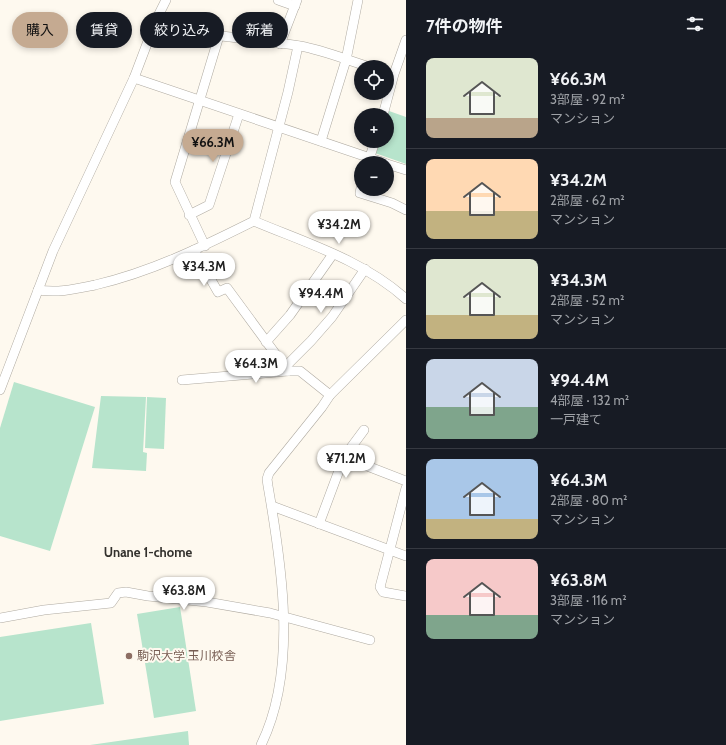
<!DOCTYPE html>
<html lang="ja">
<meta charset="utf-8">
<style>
:root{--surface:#171b24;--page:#20242c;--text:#f1f3f6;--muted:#9ea1a6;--line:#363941;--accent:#c5aa91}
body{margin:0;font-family:Cabin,"Noto Sans JP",sans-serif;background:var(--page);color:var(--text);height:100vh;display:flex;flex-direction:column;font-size:15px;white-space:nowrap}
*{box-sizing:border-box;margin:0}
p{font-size:13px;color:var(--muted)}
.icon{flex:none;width:22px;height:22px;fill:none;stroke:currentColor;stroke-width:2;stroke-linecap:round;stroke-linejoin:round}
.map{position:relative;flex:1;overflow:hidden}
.sheet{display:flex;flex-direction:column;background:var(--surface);width:320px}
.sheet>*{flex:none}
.top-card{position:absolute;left:12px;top:12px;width:334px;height:36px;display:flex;gap:8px}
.buttons{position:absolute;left:354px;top:60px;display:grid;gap:8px}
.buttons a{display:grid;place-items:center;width:40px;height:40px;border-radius:50%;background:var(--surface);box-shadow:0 2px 6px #0003;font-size:20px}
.price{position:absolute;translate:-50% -34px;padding:0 9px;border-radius:14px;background:#fff;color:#222;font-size:13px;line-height:26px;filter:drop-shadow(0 1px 2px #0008)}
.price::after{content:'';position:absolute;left:50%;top:24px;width:12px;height:9px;margin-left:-6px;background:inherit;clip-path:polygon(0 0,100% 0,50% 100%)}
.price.active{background:var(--accent);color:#111}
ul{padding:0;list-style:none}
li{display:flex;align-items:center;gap:12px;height:100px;padding:0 20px}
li+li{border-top:1px solid var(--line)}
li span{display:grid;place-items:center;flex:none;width:112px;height:80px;border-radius:8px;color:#555}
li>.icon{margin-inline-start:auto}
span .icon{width:48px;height:48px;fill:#fffc;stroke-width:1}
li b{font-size:17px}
h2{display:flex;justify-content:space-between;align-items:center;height:48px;padding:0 20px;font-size:17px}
.tag{padding:0 14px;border-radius:18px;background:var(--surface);box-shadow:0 2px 6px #0003;font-size:14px;line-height:36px}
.tag.active{background:var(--accent);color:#111}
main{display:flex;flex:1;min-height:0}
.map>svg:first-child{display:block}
.green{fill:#b7e4cc}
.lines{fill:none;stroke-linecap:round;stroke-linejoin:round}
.minor-casing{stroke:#afaaa1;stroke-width:10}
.minor{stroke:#fff;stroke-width:9}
.education-dot{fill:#8d6e63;stroke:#fef9ef;stroke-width:1.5}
.labels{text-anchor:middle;stroke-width:4;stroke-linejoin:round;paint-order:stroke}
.education-label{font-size:12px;fill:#785e54;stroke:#fef9ef;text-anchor:start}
.neighbourhood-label{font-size:13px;font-weight:bold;fill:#33312d;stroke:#fef9ef}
</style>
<main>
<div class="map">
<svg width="406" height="745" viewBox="0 0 406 745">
<rect width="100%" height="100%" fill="#fef9ef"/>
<g class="green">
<path d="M 389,111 L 406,117 L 406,164 L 375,153 L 379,141 L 387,141 L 387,117 Z"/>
<path d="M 14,382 L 95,407 L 50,551 L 0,536 L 0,428 Z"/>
<path d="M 101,396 L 146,397 L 143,452 L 147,453 L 146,471 L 92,468 Z"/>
<path d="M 147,397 L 166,398 L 164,449 L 145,448 Z"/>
<path d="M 180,607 L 196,711 L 154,718 L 137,614 Z"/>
<path d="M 91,623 L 104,704 L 0,721 L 0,637 Z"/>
<path d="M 188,731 L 189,745 L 90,745 Z"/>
</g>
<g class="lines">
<g class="minor-casing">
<g id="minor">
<path d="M 278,0 L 295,6"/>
<path d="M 156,20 C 202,38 252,38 300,46 C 323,50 347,60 370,67"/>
<path d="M 280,44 L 297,0"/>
<path d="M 134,78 L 385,163"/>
<path d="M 383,115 L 394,74 L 406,40"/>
<path d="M 321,141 L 346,60 L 358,0"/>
<path d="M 368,163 L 375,141"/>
<path d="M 387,164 L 406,170"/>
<path d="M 361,188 L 360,193 L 392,203 L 406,210"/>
<path d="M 189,215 L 209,205 L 239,114"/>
<path d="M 254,221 C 306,243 363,260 406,299"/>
<path d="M 205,246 L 175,182 L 219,36"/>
<path d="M 194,250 L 218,292 L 227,288 L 288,371"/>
<path d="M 38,290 C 59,293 75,289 95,285 C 151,272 202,247 254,221 L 288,92 L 298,46"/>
<path d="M 266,342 L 290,315 L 333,254"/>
<path d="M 285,367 L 311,341 L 332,317 L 365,269"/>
<path d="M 182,380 L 288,371 L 300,371 L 330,395"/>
<path d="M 0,390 L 53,251 L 134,78 L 156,20 L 166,0"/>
<path d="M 344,457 L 406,481"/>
<path d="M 406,488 L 380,587 L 383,592 L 406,596"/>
<path d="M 272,506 L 406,556"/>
<path d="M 319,524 L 344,457 L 364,430"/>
<path d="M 0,618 L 44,610 L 111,603 L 118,593 L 126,592 L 148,596 L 207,602 L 270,613 L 370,640"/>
<path d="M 261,745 C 298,670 282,566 268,486 L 267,479 L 269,473 L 322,407 L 330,395 L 406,320"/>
</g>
</g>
<use href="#minor" class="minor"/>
</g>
<circle class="education-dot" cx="129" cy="656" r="4"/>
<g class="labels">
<g class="education-label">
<text x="137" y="660">駒沢大学 玉川校舎</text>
</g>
<g class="neighbourhood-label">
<text x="148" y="557">Unane 1-chome</text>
</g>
</g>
</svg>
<div class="buttons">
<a><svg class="icon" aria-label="locate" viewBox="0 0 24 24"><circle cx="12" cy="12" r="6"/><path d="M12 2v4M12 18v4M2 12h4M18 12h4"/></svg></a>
<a>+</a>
<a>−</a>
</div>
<b class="price active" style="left:213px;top:163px">¥66.3M</b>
<b class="price" style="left:339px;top:245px">¥34.2M</b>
<b class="price" style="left:204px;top:287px">¥34.3M</b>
<b class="price" style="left:321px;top:314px">¥94.4M</b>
<b class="price" style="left:256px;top:384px">¥64.3M</b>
<b class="price" style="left:346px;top:479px">¥71.2M</b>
<b class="price" style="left:184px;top:611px">¥63.8M</b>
<div class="top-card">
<a class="tag active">購入</a>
<a class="tag">賃貸</a>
<a class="tag">絞り込み</a>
<a class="tag">新着</a>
</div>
</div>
<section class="sheet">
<h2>7件の物件<svg class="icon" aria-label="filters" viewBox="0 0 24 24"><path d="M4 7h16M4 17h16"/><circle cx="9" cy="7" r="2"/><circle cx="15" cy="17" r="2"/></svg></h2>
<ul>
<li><span style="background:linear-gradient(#dfe7d0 75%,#b9a48a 0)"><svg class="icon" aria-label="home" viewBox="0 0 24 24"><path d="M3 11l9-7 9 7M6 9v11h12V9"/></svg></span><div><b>¥66.3M</b><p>3部屋 · 92 m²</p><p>マンション</p></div></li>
<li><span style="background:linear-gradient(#ffd9b3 65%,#c2b280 0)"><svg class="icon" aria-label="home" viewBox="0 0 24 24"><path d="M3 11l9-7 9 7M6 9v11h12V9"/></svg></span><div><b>¥34.2M</b><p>2部屋 · 62 m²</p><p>マンション</p></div></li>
<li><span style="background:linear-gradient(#dfe7d0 70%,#c2b280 0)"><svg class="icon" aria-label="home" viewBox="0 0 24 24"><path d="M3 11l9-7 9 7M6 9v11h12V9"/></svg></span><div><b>¥34.3M</b><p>2部屋 · 52 m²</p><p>マンション</p></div></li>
<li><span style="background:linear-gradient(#c9d6e8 60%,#7fa58c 0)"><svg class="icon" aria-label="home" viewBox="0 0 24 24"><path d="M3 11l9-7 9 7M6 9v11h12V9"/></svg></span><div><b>¥94.4M</b><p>4部屋 · 132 m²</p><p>一戸建て</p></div></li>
<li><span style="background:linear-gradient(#a9c7e8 75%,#c2b280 0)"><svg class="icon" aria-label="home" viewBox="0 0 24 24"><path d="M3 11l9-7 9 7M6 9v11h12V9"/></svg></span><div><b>¥64.3M</b><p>2部屋 · 80 m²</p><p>マンション</p></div></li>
<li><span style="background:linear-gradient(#f6c9c9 70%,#7fa58c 0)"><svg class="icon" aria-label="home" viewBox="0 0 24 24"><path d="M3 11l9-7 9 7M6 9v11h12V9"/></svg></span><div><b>¥63.8M</b><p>3部屋 · 116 m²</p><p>マンション</p></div></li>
</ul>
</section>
</main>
